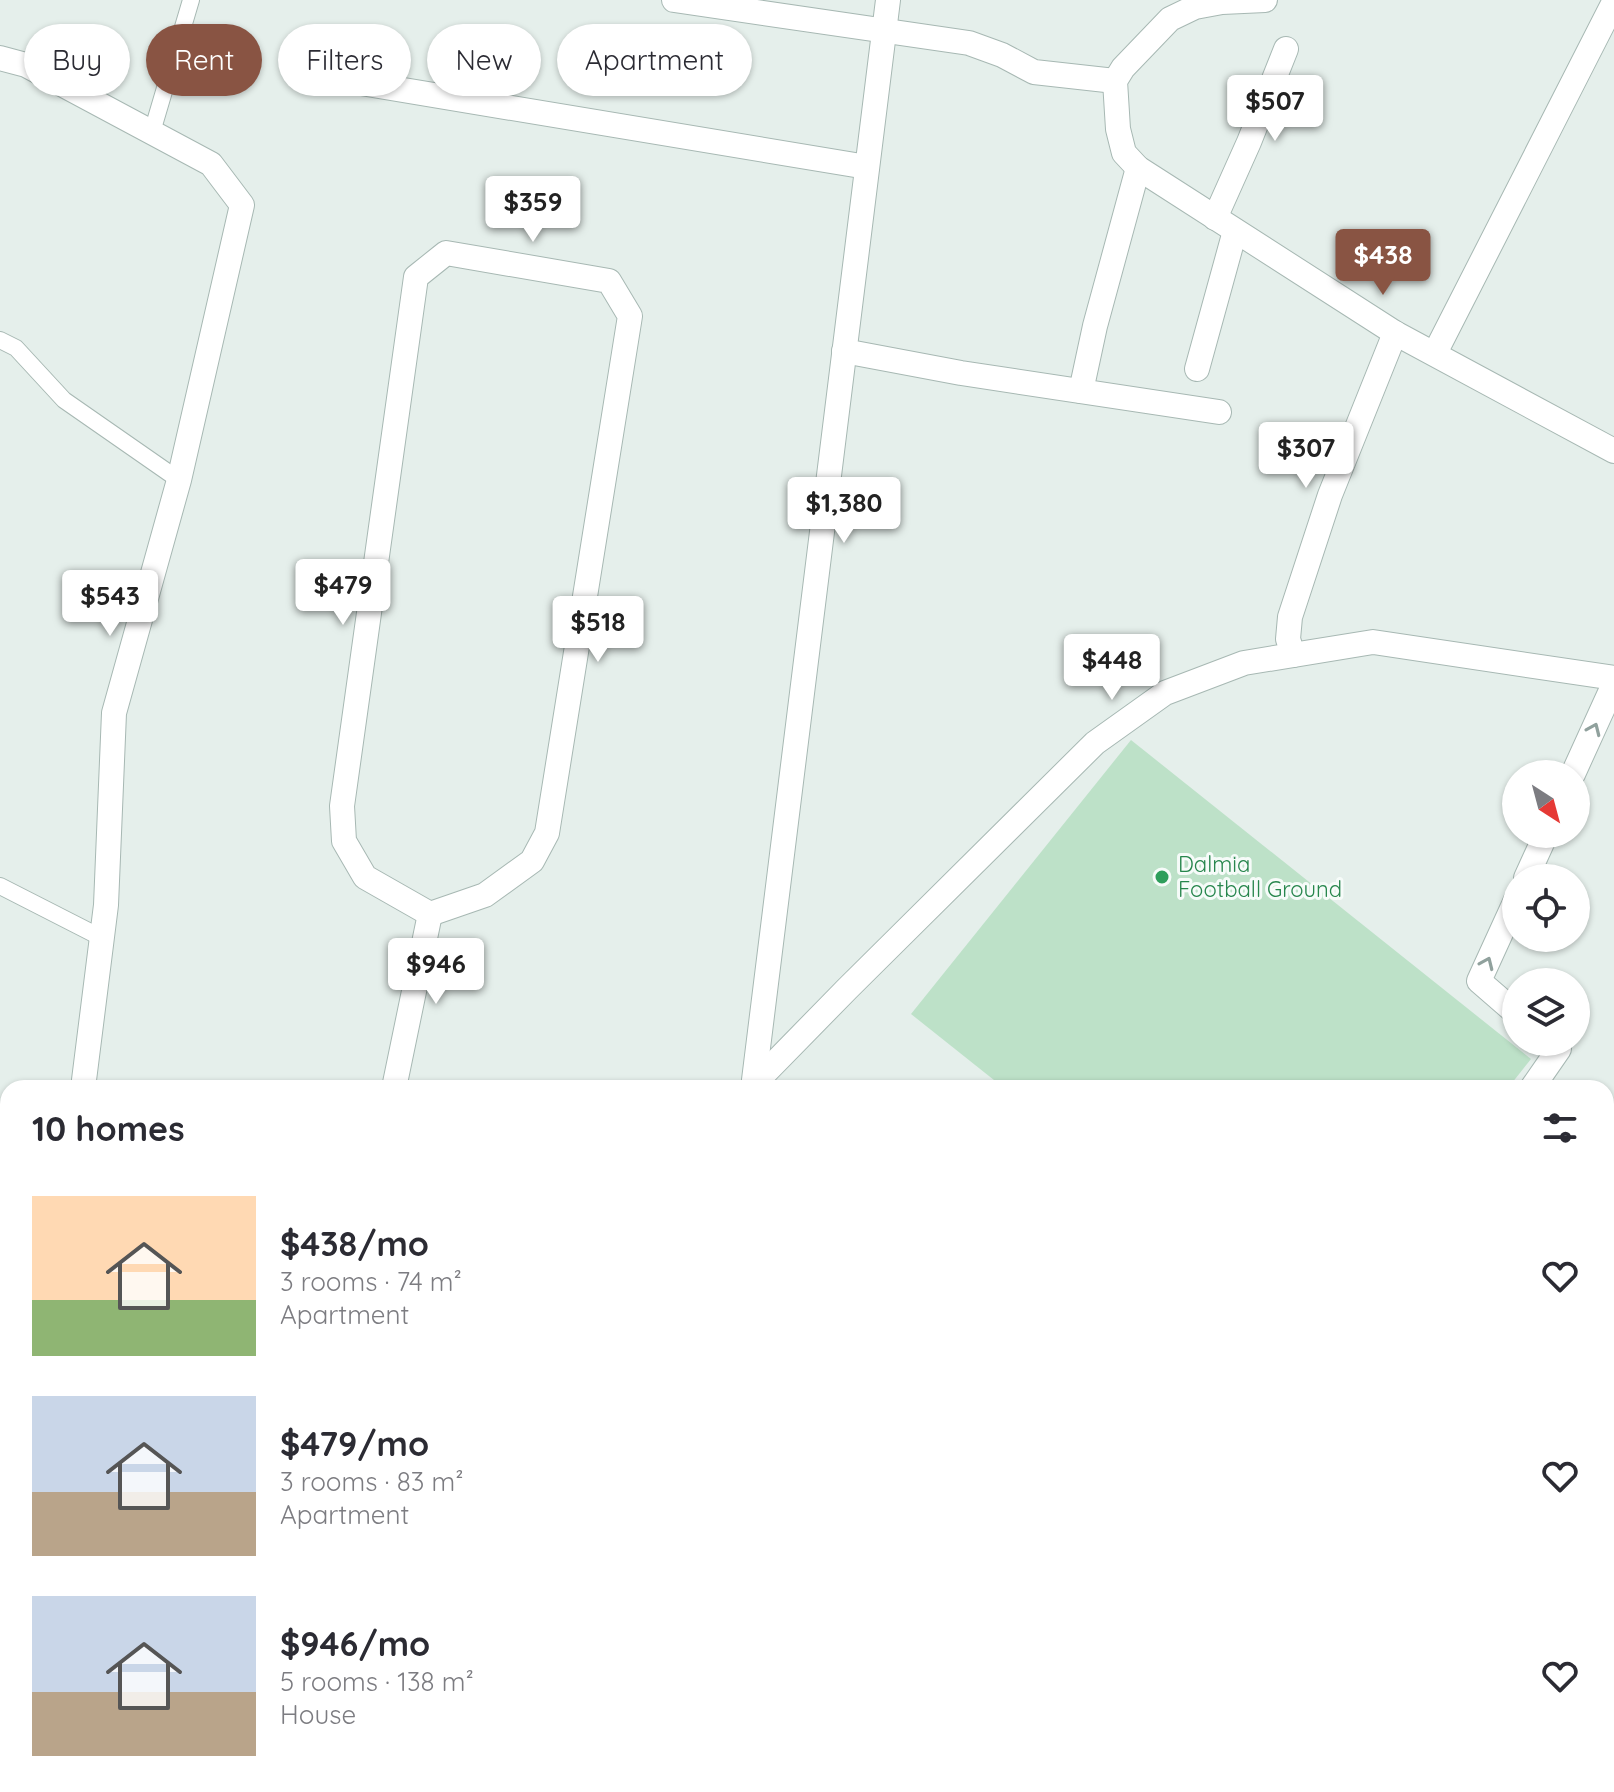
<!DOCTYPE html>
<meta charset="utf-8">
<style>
:root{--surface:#fff;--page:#f2f2f3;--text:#2b2b33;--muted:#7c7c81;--accent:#895443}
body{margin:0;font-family:Quicksand,sans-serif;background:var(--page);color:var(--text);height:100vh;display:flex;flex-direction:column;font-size:30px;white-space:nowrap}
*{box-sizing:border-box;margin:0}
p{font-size:26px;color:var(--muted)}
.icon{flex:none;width:44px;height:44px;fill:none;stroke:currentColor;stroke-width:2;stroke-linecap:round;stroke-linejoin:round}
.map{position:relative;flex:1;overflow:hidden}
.side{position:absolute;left:0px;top:1080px;width:1614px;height:712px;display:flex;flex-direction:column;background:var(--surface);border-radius:24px 24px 0 0;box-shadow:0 2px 6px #0004}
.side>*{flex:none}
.hud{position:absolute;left:24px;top:24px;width:800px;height:72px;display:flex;gap:16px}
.needle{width:52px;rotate:144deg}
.tools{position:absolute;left:1502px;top:760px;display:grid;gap:16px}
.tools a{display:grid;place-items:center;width:88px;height:88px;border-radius:50%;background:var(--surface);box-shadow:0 2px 6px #0004;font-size:40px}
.price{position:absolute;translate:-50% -68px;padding:0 18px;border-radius:8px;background:#fff;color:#222;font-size:26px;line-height:52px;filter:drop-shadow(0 2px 4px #0008)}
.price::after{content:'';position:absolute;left:50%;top:48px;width:24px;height:18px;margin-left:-12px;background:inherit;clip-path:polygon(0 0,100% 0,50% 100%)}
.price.active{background:var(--accent);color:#fff}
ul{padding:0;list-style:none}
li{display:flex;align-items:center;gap:24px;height:200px;padding:0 32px}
li span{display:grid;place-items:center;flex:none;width:224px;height:160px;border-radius:0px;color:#555}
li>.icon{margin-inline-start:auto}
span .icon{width:96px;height:96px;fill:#fffc;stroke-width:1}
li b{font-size:34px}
h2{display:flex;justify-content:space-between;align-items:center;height:96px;padding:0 32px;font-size:34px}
.tag{padding:0 28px;border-radius:36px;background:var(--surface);box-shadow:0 2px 6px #0004;font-size:28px;line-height:72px}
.tag.active{background:var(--accent);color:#fff}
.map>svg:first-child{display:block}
.grass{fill:#bde1c8}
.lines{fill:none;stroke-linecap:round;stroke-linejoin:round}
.service-casing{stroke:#a7b8b3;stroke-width:18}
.minor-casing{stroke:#a7b8b3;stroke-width:26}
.service{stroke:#fff;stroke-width:16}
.minor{stroke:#fff;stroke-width:24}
.oneway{stroke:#90a19d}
.leisure-dot{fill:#2e9e5b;stroke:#f6fbf9;stroke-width:3}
.labels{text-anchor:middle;stroke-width:6;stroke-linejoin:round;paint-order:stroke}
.leisure-label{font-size:22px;fill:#27864d;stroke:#f6fbf9;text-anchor:start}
</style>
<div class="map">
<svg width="1614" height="1792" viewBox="0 0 1614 1792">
<rect width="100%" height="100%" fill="#e5efeb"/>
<path class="grass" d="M 1131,740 L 1531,1059 L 1508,1088 L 1004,1088 L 911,1014 Z"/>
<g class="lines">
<g class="service-casing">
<g id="service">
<path d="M 152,132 L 191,0"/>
<path d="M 0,340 L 16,348 L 64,400 L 179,480"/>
<path d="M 0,886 L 102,938"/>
</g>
</g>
<g class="minor-casing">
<g id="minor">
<path d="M 674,0 L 969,43 L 1002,55 L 1034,72 L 1115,81"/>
<path d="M 1265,0 L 1222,2 L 1195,7 L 1170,19 L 1123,68 L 1115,81 L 1118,129 L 1124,153 L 1138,168 L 1395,333 L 1614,451"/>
<path d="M 0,58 L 26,65 L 211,164 L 242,205 L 179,480 L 114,713 L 106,905 L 83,1088"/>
<path d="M 313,75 L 867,167"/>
<path d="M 1215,218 L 1249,142 L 1286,49"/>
<path d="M 446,253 L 609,281 L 630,316 L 547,833 L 532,861 L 485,895 L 430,914 L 365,877 L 344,841 L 342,806 L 416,277 Z"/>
<path d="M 844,351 L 961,373 L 1219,412"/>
<path d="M 1435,353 L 1614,2"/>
<path d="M 1197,369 L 1235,231"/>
<path d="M 1081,391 L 1095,326 L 1138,168"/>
<path d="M 1293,655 L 1288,639 L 1290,617 L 1330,495 L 1395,333"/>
<path d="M 1573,774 L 1614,684"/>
<path d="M 1526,878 L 1546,834"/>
<path d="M 1516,900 L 1479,981 L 1516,1013"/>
<path d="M 753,1085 L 847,989 L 1095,743 L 1165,693 L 1244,663 L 1373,642 L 1614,678"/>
<path d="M 394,1088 L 430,914"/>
<path d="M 753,1088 L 888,0"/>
<path d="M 1532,1088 L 1559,1049 L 1551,1042"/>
<path d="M 1606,1300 L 1614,1308"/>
<path d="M 0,1584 L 8,1585"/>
<path d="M 1202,1784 L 1252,1792"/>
<path d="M 210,1792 L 211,1784"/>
</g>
</g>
<use href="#service" class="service"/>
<use href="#minor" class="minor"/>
</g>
<defs><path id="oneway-chevron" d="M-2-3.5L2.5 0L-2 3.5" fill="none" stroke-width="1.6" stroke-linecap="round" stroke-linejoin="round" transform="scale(2)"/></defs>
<g class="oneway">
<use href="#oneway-chevron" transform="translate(1594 729) rotate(-66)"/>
<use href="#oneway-chevron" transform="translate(1487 963) rotate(-66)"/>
</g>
<circle class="leisure-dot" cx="1162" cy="877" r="8"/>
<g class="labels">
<g class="leisure-label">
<text x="1178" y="872">Dalmia<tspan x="1178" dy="25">Football Ground</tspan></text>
</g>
</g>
</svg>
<div class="tools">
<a><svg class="needle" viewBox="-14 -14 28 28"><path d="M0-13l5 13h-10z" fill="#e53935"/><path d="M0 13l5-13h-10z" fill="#7c7c81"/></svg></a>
<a><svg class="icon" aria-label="locate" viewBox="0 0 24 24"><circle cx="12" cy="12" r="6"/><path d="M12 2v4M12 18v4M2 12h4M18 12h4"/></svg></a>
<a><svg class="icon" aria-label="layers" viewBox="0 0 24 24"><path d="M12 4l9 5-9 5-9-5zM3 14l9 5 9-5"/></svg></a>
</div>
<b class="price" style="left:1275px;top:143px">$507</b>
<b class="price" style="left:533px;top:244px">$359</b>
<b class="price active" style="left:1383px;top:297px">$438</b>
<b class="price" style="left:1306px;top:490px">$307</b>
<b class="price" style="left:844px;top:545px">$1,380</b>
<b class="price" style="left:343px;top:627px">$479</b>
<b class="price" style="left:110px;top:638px">$543</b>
<b class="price" style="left:598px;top:664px">$518</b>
<b class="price" style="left:1112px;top:702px">$448</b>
<b class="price" style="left:436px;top:1006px">$946</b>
<div class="hud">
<a class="tag">Buy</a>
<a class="tag active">Rent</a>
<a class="tag">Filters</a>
<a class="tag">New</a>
<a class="tag">Apartment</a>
</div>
<section class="side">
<h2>10 homes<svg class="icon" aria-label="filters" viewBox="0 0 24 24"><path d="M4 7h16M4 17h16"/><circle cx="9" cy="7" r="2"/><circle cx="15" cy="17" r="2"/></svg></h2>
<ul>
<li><span style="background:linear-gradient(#ffd9b3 65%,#8fb573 0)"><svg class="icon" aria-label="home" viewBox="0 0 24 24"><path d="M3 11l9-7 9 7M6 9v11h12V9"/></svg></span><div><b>$438/mo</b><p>3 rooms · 74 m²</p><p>Apartment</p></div><svg class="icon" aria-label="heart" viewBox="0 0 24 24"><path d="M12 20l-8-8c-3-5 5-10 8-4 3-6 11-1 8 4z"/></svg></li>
<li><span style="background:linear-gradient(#c9d6e8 60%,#b9a48a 0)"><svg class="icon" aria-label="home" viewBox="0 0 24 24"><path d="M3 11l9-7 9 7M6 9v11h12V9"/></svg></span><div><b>$479/mo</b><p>3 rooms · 83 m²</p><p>Apartment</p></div><svg class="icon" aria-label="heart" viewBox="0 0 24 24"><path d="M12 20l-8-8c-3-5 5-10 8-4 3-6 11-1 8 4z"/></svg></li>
<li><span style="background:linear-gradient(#c9d6e8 60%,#b9a48a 0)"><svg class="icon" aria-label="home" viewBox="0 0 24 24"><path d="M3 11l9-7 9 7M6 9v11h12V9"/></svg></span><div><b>$946/mo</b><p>5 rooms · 138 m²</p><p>House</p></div><svg class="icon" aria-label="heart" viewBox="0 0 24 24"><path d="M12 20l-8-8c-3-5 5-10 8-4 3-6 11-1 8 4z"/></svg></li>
</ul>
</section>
</div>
